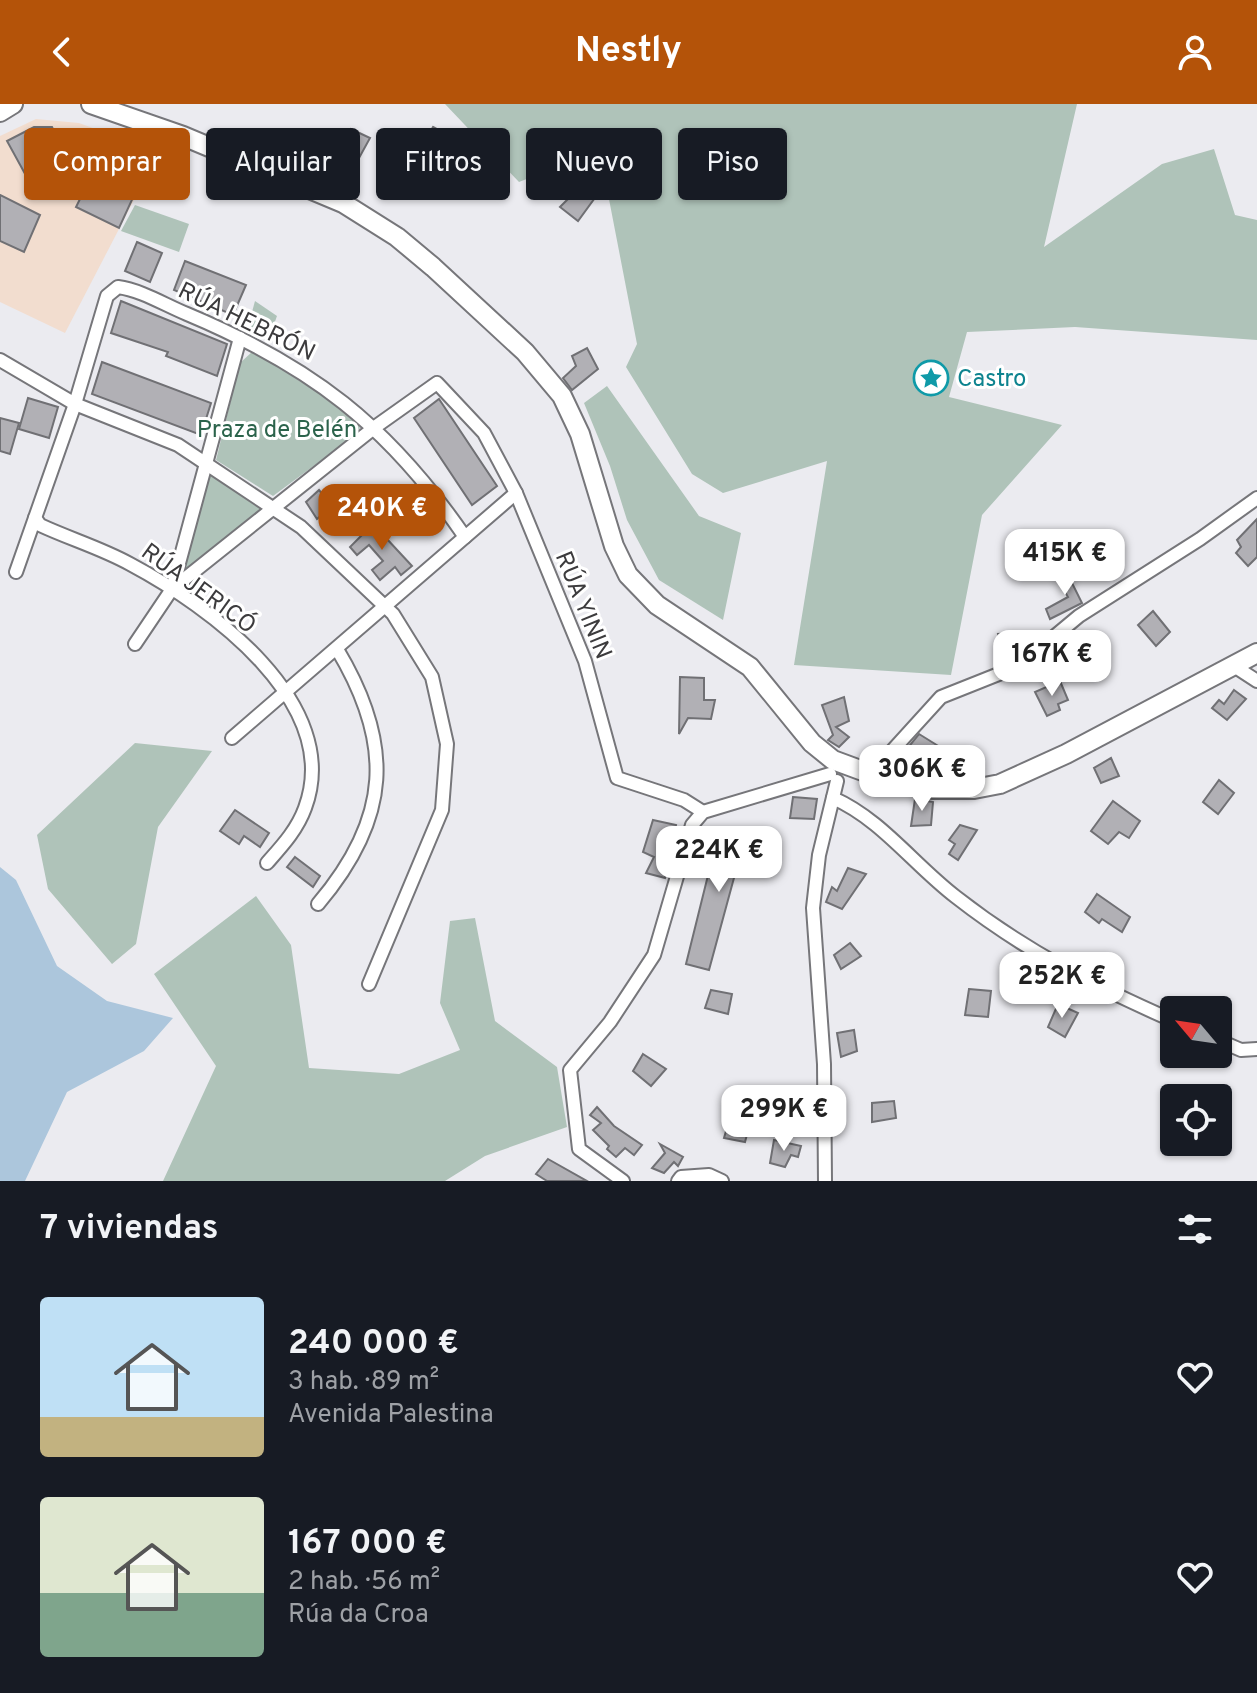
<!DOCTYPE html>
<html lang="es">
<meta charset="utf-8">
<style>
:root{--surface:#171b24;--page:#20242c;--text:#f1f3f6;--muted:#9ea1a6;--accent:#b45309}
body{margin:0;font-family:Overpass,sans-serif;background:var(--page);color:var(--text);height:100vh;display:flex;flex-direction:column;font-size:30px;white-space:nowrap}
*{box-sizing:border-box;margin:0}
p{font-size:26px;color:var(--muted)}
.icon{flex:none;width:44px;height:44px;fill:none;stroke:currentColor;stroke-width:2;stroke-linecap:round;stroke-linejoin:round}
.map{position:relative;height:1077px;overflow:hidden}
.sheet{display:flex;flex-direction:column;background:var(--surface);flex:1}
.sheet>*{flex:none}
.guide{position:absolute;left:24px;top:24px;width:800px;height:72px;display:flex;gap:16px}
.needle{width:52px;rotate:299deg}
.fabs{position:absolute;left:1160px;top:892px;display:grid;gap:16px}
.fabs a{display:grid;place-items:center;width:72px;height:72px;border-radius:8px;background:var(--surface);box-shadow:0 2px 6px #0004;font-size:40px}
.price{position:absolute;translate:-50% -68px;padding:0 18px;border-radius:16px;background:#fff;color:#222;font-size:26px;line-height:52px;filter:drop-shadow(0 2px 4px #0008)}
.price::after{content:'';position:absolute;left:50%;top:48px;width:24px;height:18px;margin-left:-12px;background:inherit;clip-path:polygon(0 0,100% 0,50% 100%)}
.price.selected{background:var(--accent);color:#fff}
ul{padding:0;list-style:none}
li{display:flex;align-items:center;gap:24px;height:200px;padding:0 40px}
li span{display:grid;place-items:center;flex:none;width:224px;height:160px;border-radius:8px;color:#555}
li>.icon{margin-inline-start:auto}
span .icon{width:96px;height:96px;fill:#fffc;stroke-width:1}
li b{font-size:34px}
h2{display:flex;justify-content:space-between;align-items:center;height:96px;padding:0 40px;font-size:34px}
.tag{padding:0 28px;border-radius:8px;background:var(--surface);box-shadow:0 2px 6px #0004;font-size:28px;line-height:72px}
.tag.selected{background:var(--accent);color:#fff}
header{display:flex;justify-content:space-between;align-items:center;height:104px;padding:0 40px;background:var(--accent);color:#fff;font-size:36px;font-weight:700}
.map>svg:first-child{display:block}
.education{fill:#f2ddcf}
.green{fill:#afc3b9}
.water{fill:#acc6dc}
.building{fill:#b1b0b5;stroke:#707074;stroke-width:2}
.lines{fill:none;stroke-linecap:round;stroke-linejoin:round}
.street-casing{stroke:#76767a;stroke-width:16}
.secondary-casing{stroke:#76767a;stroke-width:22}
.street{stroke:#fff;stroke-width:12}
.secondary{stroke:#fff;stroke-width:18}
.labels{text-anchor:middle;stroke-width:6;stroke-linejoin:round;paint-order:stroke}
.street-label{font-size:24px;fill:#3c3b3d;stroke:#fff}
.culture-label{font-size:24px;fill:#0d838f;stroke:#fff;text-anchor:start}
.park-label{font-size:24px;fill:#2b634b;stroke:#fff}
</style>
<header><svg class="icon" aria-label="back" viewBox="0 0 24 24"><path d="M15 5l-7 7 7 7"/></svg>Nestly<svg class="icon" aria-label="person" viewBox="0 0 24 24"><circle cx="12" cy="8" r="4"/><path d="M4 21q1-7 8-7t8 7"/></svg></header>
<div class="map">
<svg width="1257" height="1077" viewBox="0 0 1257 1077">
<rect width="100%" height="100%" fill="#ebebf0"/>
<path class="education" d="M 36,15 L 79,19 L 159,48 L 65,229 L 0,198 L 0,32 Z"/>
<g class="green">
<path d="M 445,0 L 1077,0 L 1044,143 L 1162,60 L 1214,45 L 1235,111 L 1257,116 L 1257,236 L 1075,223 L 967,228 L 949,293 L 1062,321 L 982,411 L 951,571 L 794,561 L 827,357 L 723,389 L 692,370 L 626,263 L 637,240 L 608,90 L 575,56 L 519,78 Z"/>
<path d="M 135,101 L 189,120 L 179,148 L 121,127 Z"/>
<path d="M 255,197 L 277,212 L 268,237 L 247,226 Z"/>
<path d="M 253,247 L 356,313 L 360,324 L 357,330 L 273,392 L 216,356 L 240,259 Z"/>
<path d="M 607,282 L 699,412 L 741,429 L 723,516 L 659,476 L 627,416 L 610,362 L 584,299 Z"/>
<path d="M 210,368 L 264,404 L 181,470 Z"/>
<path d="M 135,639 L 212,647 L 158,723 L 136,840 L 112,860 L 48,785 L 37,731 Z"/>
<path d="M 256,792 L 291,841 L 309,964 L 399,970 L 460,946 L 440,899 L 450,817 L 475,814 L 495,917 L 557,963 L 567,1023 L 485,1052 L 445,1077 L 163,1077 L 216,962 L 154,870 Z"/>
</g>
<path class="water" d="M 0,763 L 16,776 L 57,862 L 107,897 L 173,914 L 144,947 L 67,988 L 25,1077 L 0,1077 Z"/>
<g class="building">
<path d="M 34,23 L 52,23 L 72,64 L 69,77 L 35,88 L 7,37 Z"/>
<path d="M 433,23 L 453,34 L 444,48 L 425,37 Z"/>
<path d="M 351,25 L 370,34 L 353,65 L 335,56 Z"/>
<path d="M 112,29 L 154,48 L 119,124 L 76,103 L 93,69 L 89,67 L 94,57 L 89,55 L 89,41 L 100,33 L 108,37 Z"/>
<path d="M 582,81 L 597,91 L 578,117 L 560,103 Z"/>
<path d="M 0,91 L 40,111 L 24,148 L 0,137 Z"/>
<path d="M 137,138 L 162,149 L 150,178 L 125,167 Z"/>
<path d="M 185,157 L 246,181 L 233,211 L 174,186 Z"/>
<path d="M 121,197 L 227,240 L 217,272 L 166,252 L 168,248 L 111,229 Z"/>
<path d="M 587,244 L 598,265 L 572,286 L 563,274 L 576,262 L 572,252 Z"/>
<path d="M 102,258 L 211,299 L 201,331 L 92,290 Z"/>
<path d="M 28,294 L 58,303 L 49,334 L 19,325 Z"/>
<path d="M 439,295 L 497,382 L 472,401 L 414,314 Z"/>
<path d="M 0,314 L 19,319 L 10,350 L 0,347 Z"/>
<path d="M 319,386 L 332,402 L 317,415 L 306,398 Z"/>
<path d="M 1257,415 L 1257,453 L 1248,462 L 1236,449 L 1241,443 L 1237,436 Z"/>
<path d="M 373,420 L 412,462 L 401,471 L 395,463 L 380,476 L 372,466 L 383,457 L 369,441 L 357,451 L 350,443 Z"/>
<path d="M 1065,465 L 1082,499 L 1050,515 L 1046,505 L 1068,493 L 1056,472 Z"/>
<path d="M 1153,507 L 1170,528 L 1156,542 L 1138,521 Z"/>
<path d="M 1036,528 L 1035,537 L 1026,544 L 1001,547 L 998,530 Z"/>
<path d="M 680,573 L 704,574 L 704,596 L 715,596 L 711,615 L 688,614 L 679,630 Z"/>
<path d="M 1060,577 L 1068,596 L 1058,600 L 1060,606 L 1047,612 L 1035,588 Z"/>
<path d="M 1234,586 L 1246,595 L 1227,616 L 1212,604 L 1219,596 L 1224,600 Z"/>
<path d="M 844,593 L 849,617 L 836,623 L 849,633 L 839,643 L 828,636 L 833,631 L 822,601 Z"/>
<path d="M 919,630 L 948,648 L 937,670 L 918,660 L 915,665 L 902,651 Z"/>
<path d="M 1111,654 L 1119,672 L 1101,679 L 1094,664 Z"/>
<path d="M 1219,676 L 1234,689 L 1218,710 L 1203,698 Z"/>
<path d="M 793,693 L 817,695 L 814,715 L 790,714 Z"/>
<path d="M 915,695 L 933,698 L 931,721 L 911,722 Z"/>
<path d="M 1113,697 L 1140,717 L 1129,734 L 1119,728 L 1108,740 L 1091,727 Z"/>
<path d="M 235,706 L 269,729 L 260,743 L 244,732 L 239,740 L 220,727 Z"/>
<path d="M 653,716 L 676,721 L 665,774 L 646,769 L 654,753 L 643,748 Z"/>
<path d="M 960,721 L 977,726 L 958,756 L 949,750 L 955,740 L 949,736 Z"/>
<path d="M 719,727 L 751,736 L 754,728 L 767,731 L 761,754 L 741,748 L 709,866 L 686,860 Z"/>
<path d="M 295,753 L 320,772 L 313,783 L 287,763 Z"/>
<path d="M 848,764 L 866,770 L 842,805 L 826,798 L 832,783 L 837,787 Z"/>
<path d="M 1097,790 L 1130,813 L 1122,828 L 1102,815 L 1099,819 L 1085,808 Z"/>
<path d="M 850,839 L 861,852 L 841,865 L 834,851 Z"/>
<path d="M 969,885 L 991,887 L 988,913 L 965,911 Z"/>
<path d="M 711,886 L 732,890 L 728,910 L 705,904 Z"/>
<path d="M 1058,900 L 1078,909 L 1065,933 L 1048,923 Z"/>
<path d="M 854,926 L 857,947 L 841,953 L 837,929 Z"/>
<path d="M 643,950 L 666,965 L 651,982 L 633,967 Z"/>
<path d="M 894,997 L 896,1014 L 872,1018 L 872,999 Z"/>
<path d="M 597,1003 L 614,1022 L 642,1041 L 634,1051 L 625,1044 L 616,1053 L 607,1045 L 609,1042 L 593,1026 L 601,1019 L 590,1011 Z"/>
<path d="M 731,1010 L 751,1015 L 745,1038 L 724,1034 Z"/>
<path d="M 774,1036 L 801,1042 L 798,1053 L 791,1051 L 785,1063 L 770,1059 Z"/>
<path d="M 660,1040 L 683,1053 L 678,1062 L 674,1058 L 664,1069 L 652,1064 L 665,1049 Z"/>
<path d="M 548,1055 L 587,1077 L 547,1077 L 536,1070 Z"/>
</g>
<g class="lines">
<g class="street-casing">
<g id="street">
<path d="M 0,256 L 75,300 L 178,341 L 301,423 L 393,510 L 432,573 L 447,640 L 442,706 L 369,880"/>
<path d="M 35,414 L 40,421 C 70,435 101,444 130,460 C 209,502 344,599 305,704 C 297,726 282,742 267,759"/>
<path d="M 16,468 L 75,300 L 107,192 L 118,183 C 141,186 165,201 187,210 C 311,262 388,321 465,433"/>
<path d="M 172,485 L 240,234"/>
<path d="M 135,540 L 172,485 L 375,323 L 437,279 L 484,329 L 516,389 L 585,557 L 617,674 L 684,696 L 703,708"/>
<path d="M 1234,562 L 1257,577"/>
<path d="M 232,634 L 516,389"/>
<path d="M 871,670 L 941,593 L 1019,562 L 1079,512 L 1200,435 L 1257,394"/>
<path d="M 833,694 C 881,715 914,761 956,793 C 1025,847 1094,882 1174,917"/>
<path d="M 318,800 C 391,714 394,640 337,545"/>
<path d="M 1218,936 L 1241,946 L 1257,945"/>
<path d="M 623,1077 L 579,1045 L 570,966 L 610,918 L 654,851 L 692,721 L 703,708 L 830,670"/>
<path d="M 678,1077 L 681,1073 L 709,1071 L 722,1077"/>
<path d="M 825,1077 L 824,960 L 813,804 L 819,751 L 837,677"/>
</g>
</g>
<g class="secondary-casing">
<g id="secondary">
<path d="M 91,0 L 183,32 L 343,99 L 397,133 L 433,163 L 525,248 L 562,292 L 580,330 L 614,442 L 628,471 L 657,501 L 750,563 L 812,639 L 833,656 L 871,670 L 933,685 L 974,685 L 1000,680 L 1066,650 L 1257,549"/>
<path d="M 0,8 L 13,0"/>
</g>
</g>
<use href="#street" class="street"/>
<use href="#secondary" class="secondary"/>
</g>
<defs>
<g id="sight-ring" transform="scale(1.8)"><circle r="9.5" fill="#fff" stroke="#0f9aa8" stroke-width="1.5"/><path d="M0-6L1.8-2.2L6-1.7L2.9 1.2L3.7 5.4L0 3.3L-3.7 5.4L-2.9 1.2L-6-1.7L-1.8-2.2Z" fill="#0f9aa8"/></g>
</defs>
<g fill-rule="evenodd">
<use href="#sight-ring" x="931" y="274"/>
</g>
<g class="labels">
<g class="street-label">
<text transform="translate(247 217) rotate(26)" y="8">RÚA HEBRÓN</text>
<text transform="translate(199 484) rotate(36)" y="8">RÚA JERICÓ</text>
<text transform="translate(584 501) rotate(68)" y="8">RÚA YININ</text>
</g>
<g class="culture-label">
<text x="957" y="282">Castro</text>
</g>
<g class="park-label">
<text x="277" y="333">Praza de Belén</text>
</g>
</g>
</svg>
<div class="fabs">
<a><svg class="needle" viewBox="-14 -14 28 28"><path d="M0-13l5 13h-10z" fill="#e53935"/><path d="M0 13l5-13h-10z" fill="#9ea1a6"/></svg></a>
<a><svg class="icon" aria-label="locate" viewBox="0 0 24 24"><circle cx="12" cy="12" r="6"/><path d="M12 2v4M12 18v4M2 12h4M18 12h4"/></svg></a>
</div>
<b class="price selected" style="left:382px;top:448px">240K €</b>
<b class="price" style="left:1065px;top:493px">415K €</b>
<b class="price" style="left:1052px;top:594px">167K €</b>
<b class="price" style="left:922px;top:709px">306K €</b>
<b class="price" style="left:719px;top:790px">224K €</b>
<b class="price" style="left:1062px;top:916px">252K €</b>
<b class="price" style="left:784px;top:1049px">299K €</b>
<div class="guide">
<a class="tag selected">Comprar</a>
<a class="tag">Alquilar</a>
<a class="tag">Filtros</a>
<a class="tag">Nuevo</a>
<a class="tag">Piso</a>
</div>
</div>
<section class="sheet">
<h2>7 viviendas<svg class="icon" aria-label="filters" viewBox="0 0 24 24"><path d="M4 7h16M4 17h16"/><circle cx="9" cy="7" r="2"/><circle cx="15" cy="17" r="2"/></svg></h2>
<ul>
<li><span style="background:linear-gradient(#bfe0f5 75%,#c2b280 0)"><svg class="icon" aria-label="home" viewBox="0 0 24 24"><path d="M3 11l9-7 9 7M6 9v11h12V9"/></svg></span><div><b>240 000 €</b><p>3 hab. · 89 m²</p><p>Avenida Palestina</p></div><svg class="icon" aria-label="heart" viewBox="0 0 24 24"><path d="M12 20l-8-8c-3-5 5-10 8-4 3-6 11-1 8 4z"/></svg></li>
<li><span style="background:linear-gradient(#dfe7d0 60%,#7fa58c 0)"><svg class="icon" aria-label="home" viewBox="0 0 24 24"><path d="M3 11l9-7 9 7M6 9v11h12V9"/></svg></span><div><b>167 000 €</b><p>2 hab. · 56 m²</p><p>Rúa da Croa</p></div><svg class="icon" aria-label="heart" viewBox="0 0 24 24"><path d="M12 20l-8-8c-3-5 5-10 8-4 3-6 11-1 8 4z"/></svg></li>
</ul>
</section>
